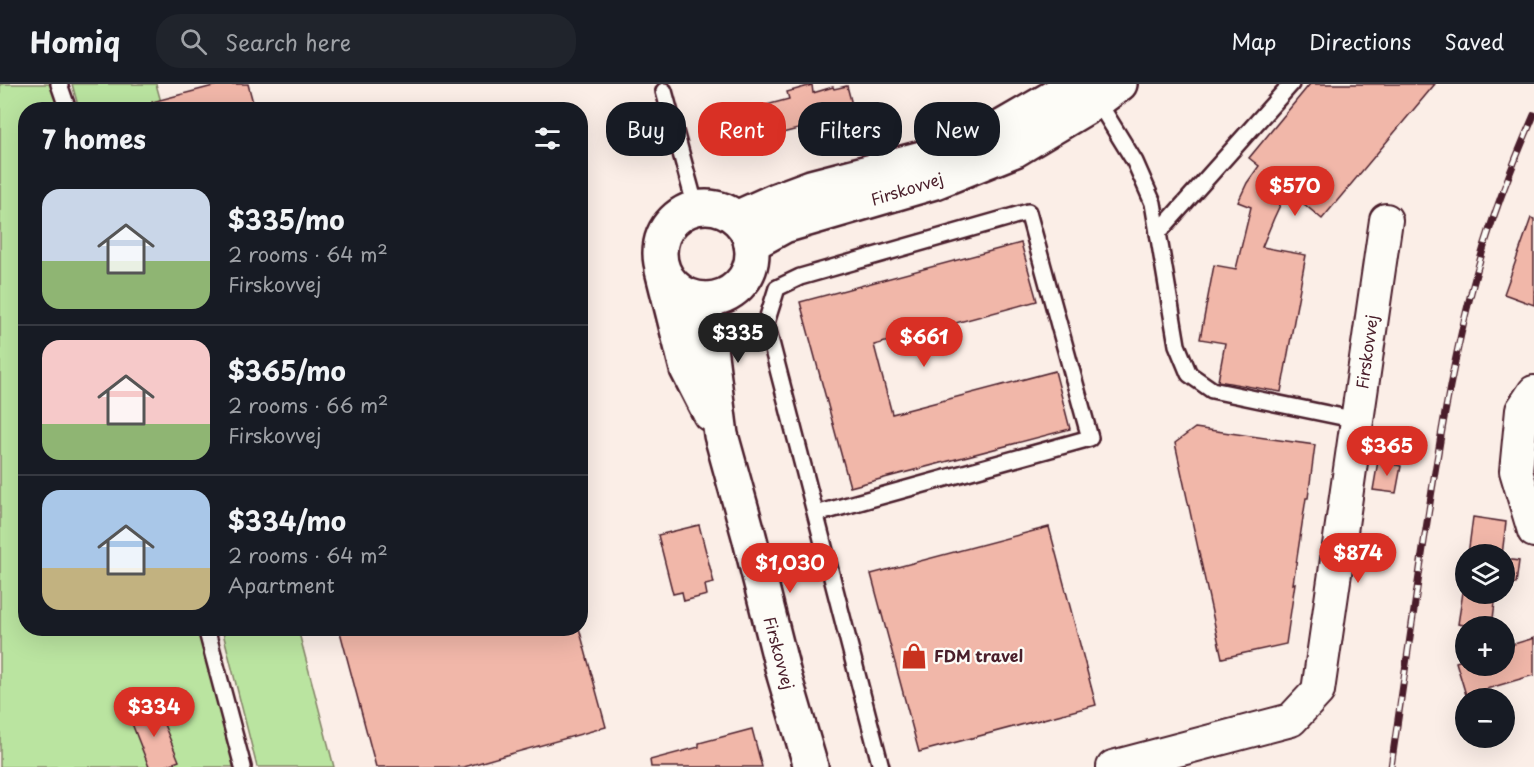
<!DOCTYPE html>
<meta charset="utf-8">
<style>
:root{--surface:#171b24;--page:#20242c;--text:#f1f3f6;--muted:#9ea1a6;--line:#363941;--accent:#d93025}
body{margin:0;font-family:"Playpen Sans",sans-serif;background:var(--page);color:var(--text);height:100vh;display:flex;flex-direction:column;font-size:22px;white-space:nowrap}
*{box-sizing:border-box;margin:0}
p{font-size:20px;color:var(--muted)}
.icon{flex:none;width:33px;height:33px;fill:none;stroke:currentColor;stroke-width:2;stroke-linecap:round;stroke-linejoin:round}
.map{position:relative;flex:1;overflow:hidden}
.side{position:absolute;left:18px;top:18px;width:570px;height:534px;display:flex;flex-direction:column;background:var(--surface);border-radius:24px;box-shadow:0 6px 24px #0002}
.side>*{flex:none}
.banner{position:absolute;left:606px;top:18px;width:570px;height:54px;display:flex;gap:12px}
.tools{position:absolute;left:1455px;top:460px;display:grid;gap:12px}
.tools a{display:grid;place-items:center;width:60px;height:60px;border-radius:50%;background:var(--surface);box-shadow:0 6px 24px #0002;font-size:30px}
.price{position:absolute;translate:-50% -51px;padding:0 14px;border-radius:21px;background:var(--accent);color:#fff;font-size:20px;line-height:39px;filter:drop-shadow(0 2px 3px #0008)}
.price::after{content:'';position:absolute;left:50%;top:36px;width:18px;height:14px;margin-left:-9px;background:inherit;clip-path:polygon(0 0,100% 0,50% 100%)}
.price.selected{background:#222;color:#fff}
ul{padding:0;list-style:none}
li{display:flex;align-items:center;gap:18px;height:150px;padding:0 24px}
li+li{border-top:2px solid var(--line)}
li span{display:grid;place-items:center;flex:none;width:168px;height:120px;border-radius:18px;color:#555}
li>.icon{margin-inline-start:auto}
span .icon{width:72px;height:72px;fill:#fffc;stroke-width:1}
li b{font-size:26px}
h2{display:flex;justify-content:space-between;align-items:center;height:72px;padding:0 24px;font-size:26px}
.tag{padding:0 21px;border-radius:24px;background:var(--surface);box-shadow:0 6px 24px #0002;font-size:21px;line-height:54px}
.tag.selected{background:var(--accent);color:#fff}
header{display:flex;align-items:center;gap:36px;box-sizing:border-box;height:84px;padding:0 30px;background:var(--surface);border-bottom:2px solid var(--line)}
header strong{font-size:28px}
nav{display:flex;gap:33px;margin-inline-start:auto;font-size:21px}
.search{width:420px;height:54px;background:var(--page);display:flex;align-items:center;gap:15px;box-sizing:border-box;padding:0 21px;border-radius:24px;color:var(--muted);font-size:22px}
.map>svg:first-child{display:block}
.green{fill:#bae4a0;stroke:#828266;stroke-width:1.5}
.building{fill:#f1b7a9;stroke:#4a1f2b;stroke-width:1.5}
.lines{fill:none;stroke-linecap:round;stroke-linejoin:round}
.lane-casing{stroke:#4a1f2b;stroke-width:20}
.street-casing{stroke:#4a1f2b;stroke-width:36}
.secondary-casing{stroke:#4a1f2b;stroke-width:38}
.lane{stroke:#fdfcf7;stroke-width:15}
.street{stroke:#fdfcf7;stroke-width:32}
.secondary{stroke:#fdfcf7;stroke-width:33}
.rail-casing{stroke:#4a1f2b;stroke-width:7}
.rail{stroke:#fdfcf7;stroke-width:4.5;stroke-dasharray:14;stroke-linecap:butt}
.labels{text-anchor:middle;stroke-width:4.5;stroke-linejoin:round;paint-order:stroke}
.street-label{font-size:16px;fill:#4a1f2b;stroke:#fdfcf7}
.poi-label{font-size:16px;font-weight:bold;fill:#4a1f2b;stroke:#fdfcf7;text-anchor:start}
</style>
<header>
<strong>Homiq</strong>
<div class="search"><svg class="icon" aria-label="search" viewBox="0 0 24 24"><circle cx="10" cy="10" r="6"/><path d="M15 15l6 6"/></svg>Search here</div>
<nav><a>Map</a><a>Directions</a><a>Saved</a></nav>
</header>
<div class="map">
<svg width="1534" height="683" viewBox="0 0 1534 683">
<rect width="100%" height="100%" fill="#fbeee7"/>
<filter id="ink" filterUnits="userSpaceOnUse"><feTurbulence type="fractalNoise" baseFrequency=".0167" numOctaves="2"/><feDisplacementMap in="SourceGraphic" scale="12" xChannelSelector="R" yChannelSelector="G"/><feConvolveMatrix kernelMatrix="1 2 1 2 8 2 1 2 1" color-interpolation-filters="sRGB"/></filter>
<g filter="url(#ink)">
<g class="green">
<path d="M 0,0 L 67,0 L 67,26 L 26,26 L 26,544 L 198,545 L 236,683 L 0,683 Z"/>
<path d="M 72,0 L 156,0 L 163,25 L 79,25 Z"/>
<path d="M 222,545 L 298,545 L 334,683 L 257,683 Z"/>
</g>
<g class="building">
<path d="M 221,0 L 248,0 L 255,26 L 153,26 L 152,18 Z"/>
<path d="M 1310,0 L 1435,0 L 1322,135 L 1287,106 L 1274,134 L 1262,163 L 1306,171 L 1281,308 L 1218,297 L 1225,259 L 1200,255 L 1214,181 L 1236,185 L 1251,123 L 1238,118 L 1247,99 L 1259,82 L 1249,74 Z"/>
<path d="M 812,1 L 813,9 L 833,3 L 834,5 L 847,2 L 854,28 L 841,32 L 841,34 L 763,54 L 755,24 L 789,15 L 787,8 Z"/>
<path d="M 1531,134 L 1534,135 L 1534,221 L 1504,210 Z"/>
<path d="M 1021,159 L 1037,217 L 874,261 L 892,330 L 1055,287 L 1070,345 L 850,403 L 800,218 Z"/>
<path d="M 1195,344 L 1315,361 L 1308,414 L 1306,414 L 1293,500 L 1295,499 L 1286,560 L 1222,574 L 1175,359 Z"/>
<path d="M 1378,377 L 1401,382 L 1396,409 L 1373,406 Z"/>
<path d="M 1473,433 L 1506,438 L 1502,471 L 1468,471 Z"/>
<path d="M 699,441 L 714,499 L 705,501 L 707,511 L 684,517 L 682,508 L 673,510 L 658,451 Z"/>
<path d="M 1049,443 L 1096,621 L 919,668 L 871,490 Z"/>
<path d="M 1504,475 L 1519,477 L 1516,500 L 1504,498 Z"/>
<path d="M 1466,489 L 1466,510 L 1496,510 L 1492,543 L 1478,543 L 1458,540 Z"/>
<path d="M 339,544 L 579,544 L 606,643 L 464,683 L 376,683 Z"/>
<path d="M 1534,554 L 1534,591 L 1466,611 L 1456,578 L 1466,575 L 1466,582 L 1504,582 L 1504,563 Z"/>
<path d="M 156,621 L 179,677 L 163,683 L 149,683 L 129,632 Z"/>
<path d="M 752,645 L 762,683 L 651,683 L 650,676 L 699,663 L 699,659 Z"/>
</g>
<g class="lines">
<g class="lane-casing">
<g id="lane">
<path d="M 59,0 L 68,26"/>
<path d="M 664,7 L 696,124"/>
<path d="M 1095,13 L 1135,78 L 1153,119 L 1177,261 L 1189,290 L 1212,306 L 1357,336"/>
<path d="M 1158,149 L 1291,0"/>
<path d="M 816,430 L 1090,354 L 1028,128 L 800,193 L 777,204 L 766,239 L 881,683"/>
<path d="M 206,544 L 243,683"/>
</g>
</g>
<g class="street-casing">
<g id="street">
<path d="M 1534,308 L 1522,326 L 1516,387 L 1534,447"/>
<path d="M 1113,683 L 1291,636 L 1318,607 L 1386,136"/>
</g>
</g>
<g class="secondary-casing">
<g id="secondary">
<circle cx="706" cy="169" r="46"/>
<path d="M 736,134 L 776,116 L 811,103 L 926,73 L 1002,43 L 1076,0"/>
<path d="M 751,160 L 784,142 L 935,98 L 1015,66 L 1097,17 L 1120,0"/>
<path d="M 662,186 L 687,285 L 710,330"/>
<path d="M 704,215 L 721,351 L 749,452 L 784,591 L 811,683"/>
</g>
</g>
<use href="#lane" class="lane"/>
<use href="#street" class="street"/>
<use href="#secondary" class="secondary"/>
<g class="rail-casing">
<path id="rail" d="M 1391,683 C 1401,612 1412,542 1422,471 C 1437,372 1452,273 1480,176 C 1494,127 1514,77 1534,31"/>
</g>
<use href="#rail" class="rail"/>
</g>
</g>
<defs>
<g id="shop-bare" transform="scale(2.07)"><path d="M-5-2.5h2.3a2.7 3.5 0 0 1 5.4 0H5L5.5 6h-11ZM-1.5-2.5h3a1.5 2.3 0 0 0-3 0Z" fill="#c8321e" stroke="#fdfcf7" stroke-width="2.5" paint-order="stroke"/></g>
</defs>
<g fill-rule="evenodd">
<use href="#shop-bare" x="914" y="572"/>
</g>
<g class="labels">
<g class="street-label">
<text transform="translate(907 105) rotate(-17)" y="6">Firskovvej</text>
<text transform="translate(1367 268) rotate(-82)" y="6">Firskovvej</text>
<text transform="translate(779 569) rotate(75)" y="6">Firskovvej</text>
</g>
<g class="poi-label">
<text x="934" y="578">FDM travel</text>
</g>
</g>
</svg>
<div class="tools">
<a><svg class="icon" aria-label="layers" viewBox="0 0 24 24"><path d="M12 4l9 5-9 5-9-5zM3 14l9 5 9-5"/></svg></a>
<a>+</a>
<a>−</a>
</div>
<b class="price" style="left:1295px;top:133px">$570</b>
<b class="price selected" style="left:738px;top:280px">$335</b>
<b class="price" style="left:924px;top:284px">$661</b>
<b class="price" style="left:1387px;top:393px">$365</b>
<b class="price" style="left:1358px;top:500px">$874</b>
<b class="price" style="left:790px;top:510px">$1,030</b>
<b class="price" style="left:154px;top:654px">$334</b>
<div class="banner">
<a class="tag">Buy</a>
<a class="tag selected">Rent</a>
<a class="tag">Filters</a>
<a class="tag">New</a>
</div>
<section class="side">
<h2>7 homes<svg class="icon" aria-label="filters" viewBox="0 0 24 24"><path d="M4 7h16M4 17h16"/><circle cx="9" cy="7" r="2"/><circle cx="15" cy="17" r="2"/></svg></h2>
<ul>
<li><span style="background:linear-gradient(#c9d6e8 60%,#8fb573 0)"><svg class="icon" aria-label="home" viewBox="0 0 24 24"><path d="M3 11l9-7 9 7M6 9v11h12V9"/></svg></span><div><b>$335/mo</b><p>2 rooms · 64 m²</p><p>Firskovvej</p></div></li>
<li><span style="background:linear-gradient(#f6c9c9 70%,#8fb573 0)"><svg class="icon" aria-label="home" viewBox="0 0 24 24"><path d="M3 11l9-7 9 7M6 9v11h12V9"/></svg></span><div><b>$365/mo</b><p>2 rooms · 66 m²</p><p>Firskovvej</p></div></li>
<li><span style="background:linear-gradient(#a9c7e8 65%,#c2b280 0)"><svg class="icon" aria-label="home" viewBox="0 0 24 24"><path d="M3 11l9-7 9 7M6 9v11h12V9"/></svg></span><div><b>$334/mo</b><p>2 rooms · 64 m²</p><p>Apartment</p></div></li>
</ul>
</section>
</div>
